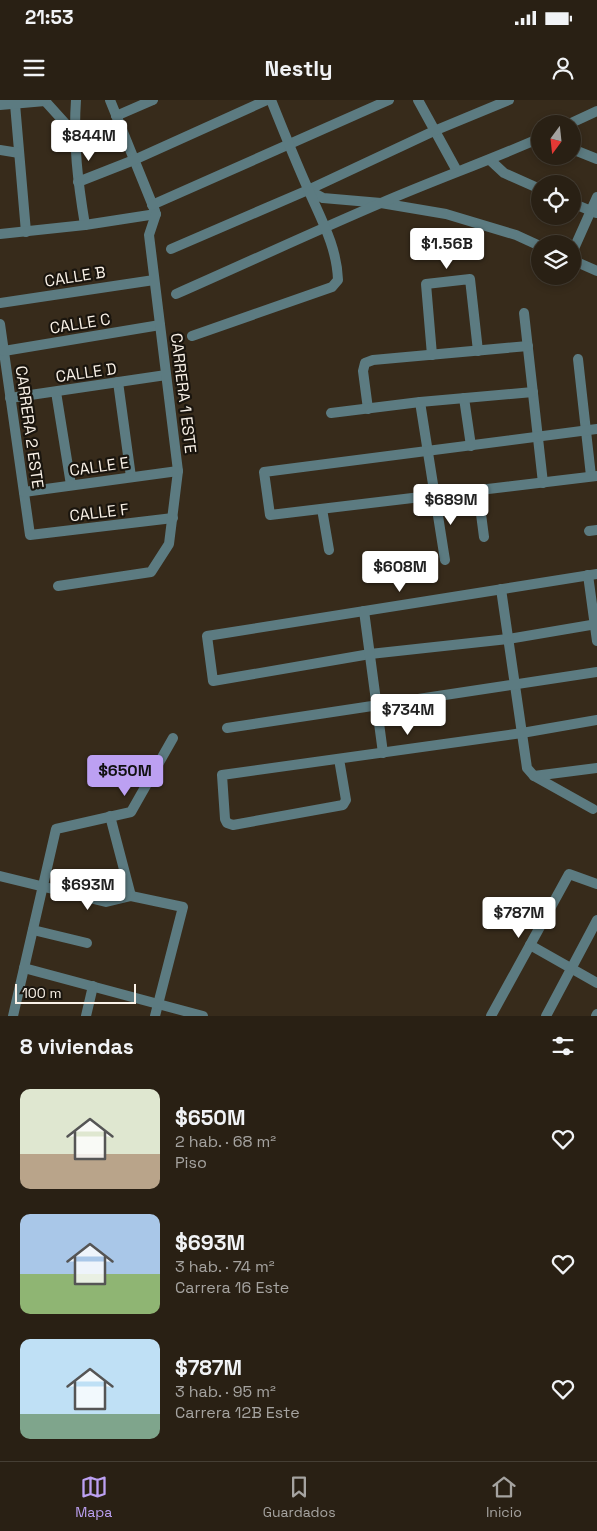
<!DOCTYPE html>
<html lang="es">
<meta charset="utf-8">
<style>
:root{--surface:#292014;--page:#352d22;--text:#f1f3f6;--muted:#a5a3a0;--line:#453e34;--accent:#bca0f2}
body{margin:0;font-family:"Space Grotesk",sans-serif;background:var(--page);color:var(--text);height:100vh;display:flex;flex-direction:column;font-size:19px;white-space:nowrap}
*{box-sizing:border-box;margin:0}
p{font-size:16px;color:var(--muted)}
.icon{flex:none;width:28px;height:28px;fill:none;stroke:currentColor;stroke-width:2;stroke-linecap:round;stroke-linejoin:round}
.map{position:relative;height:916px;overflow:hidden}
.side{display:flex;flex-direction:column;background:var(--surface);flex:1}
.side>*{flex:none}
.needle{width:32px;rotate:195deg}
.controls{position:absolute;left:531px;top:15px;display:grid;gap:10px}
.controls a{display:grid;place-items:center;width:50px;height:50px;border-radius:50%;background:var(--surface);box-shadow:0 2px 8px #0003,0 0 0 1px var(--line);font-size:25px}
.scale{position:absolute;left:15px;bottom:12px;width:121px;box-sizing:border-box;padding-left:5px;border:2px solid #fbf3e9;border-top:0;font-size:14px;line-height:18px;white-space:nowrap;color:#fbf3e9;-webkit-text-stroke:4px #1a150e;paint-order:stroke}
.price{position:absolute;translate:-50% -42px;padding:0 11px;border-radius:5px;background:#fff;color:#222;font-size:16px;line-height:32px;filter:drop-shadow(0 1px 2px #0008)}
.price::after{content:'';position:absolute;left:50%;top:30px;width:15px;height:11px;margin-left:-8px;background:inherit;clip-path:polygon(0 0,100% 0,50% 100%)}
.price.selected{background:var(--accent);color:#111}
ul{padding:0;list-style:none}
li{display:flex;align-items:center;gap:15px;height:125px;padding:0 20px}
li span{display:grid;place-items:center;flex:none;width:140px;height:100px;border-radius:10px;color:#555}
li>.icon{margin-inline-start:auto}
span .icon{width:60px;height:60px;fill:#fffc;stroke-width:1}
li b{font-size:21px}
h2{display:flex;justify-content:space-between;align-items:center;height:60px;padding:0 20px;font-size:21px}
.status{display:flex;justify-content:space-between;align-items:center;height:35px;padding:0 25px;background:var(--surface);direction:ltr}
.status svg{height:14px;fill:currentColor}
header{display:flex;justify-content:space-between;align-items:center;height:65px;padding:0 20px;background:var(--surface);font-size:22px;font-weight:600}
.menu{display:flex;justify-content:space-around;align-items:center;height:70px;border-top:1px solid var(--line);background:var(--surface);font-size:14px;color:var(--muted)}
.menu a{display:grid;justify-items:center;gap:2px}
.menu .selected{color:var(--accent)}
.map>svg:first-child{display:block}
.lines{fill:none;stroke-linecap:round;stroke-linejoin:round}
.street{stroke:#5c7b81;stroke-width:10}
.labels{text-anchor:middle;stroke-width:4.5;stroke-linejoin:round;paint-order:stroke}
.street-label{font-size:16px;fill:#fbf3e9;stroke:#1a150e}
</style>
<div class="status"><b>21:53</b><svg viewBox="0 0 49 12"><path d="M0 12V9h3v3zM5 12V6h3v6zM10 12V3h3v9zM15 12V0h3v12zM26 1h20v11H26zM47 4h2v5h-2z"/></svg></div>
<header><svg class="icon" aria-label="menu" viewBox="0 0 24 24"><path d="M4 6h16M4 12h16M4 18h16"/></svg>Nestly<svg class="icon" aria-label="person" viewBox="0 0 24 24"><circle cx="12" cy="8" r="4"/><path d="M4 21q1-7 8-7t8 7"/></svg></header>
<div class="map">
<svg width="597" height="916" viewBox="0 0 597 916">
<rect width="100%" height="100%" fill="#372b1b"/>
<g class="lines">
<g class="street">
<path d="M 76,0 C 73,43 78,83 85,125"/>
<path d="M 110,0 L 155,111"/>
<path d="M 418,0 L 457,71"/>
<path d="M 45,1 L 74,33"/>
<path d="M 15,4 L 26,132"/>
<path d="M 0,5 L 45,1"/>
<path d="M 116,16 L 153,0"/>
<path d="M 569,24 L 597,11"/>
<path d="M 572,49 L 597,59"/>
<path d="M 0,50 L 19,53"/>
<path d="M 490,60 L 504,73 L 540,89"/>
<path d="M 78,82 L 134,60 L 267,0"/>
<path d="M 308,90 L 434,31 L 509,0"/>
<path d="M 572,103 L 596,113"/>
<path d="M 152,105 L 389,0"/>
<path d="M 0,134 L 85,125 L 156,114"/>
<path d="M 171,149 L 308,90 L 323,98 L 381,103 L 446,114 L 516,135 L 540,146"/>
<path d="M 572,153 L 597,97"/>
<path d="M 572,160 L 597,171"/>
<path d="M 176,194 C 244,164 313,132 381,103 C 434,80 488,61 540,38"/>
<path d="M 0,203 L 154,180"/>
<path d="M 524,213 L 543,383"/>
<path d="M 0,224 L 30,435 L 173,418"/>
<path d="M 192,236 L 332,187 L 338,180 C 337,147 321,119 308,89 C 295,60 283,30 271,0"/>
<path d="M 4,251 L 160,225"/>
<path d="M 432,255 L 426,184 L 470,179 L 478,251"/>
<path d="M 578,259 L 591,376"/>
<path d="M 118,282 L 131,377"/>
<path d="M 56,292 L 71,385"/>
<path d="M 10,298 L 166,275"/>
<path d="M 464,298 L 471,346"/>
<path d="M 420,302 L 445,460"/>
<path d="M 368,309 L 363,271 L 365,263 L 373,260 L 528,246"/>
<path d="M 331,313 L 420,302 L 533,292"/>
<path d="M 597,329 L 264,372 L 270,415 L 597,376"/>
<path d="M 478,391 L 484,437"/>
<path d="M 24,392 L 178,371"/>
<path d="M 322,409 L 329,450"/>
<path d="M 589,431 L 597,430"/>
<path d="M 597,474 L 207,536 L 213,581 L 370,554 L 508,539 L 597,524"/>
<path d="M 588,475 L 597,541"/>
<path d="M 58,486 L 151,472 L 169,444 L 178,371 L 149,135 L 156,114"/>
<path d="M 501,489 L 527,668 L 534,676 L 593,709"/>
<path d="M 364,511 L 383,653"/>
<path d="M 227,628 L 597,572"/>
<path d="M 339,659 L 346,700 L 343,705 L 233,725 L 227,723 L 225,719 L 222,675 L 522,633 L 597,620"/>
<path d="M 534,676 L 597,668"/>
<path d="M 110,716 L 131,796"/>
<path d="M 0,776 L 106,802 L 131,796 L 183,807 L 155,916"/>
<path d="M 33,830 L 87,843"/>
<path d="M 530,845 L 597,883"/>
<path d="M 24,868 L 203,916"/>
<path d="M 13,916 L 56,729 L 131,712 L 173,638"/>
<path d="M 86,916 L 93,886"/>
<path d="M 491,916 L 569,774 L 597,784"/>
<path d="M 546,916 L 597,820"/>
<path d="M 596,916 L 597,914"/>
</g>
</g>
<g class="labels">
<g class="street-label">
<text transform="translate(75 176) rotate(-9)" y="6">CALLE B</text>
<text transform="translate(80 223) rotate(-9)" y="6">CALLE C</text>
<text transform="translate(86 272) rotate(-8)" y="6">CALLE D</text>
<text transform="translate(184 293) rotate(83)" y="6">CARRERA 1 ESTE</text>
<text transform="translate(30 327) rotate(82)" y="6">CARRERA 2 ESTE</text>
<text transform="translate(99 366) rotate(-8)" y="6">CALLE E</text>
<text transform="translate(99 412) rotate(-7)" y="6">CALLE F</text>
</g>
</g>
</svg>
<div class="controls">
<a><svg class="needle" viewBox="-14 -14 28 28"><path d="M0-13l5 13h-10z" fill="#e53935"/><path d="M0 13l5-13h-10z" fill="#a5a3a0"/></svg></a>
<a><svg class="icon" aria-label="locate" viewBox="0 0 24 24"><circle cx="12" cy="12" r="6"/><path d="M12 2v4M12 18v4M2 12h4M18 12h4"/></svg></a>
<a><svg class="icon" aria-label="layers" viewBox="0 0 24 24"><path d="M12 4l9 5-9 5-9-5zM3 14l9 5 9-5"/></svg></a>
</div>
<div class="scale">100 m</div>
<b class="price" style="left:89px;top:62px">$844M</b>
<b class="price" style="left:447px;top:170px">$1.56B</b>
<b class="price" style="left:451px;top:426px">$689M</b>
<b class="price" style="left:400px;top:493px">$608M</b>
<b class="price" style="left:408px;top:636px">$734M</b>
<b class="price selected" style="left:125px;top:697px">$650M</b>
<b class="price" style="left:88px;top:811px">$693M</b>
<b class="price" style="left:519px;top:839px">$787M</b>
</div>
<section class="side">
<h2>8 viviendas<svg class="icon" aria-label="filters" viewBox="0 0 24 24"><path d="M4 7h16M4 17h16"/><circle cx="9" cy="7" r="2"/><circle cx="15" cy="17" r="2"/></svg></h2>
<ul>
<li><span style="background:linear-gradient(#dfe7d0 65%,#b9a48a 0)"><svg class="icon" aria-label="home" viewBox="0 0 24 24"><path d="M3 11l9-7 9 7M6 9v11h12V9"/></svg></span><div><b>$650M</b><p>2 hab. · 68 m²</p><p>Piso</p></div><svg class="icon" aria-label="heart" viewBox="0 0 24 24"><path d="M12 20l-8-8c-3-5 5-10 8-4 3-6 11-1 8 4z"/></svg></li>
<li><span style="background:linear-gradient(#a9c7e8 60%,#8fb573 0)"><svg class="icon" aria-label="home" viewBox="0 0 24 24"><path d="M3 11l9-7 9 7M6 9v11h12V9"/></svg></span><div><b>$693M</b><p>3 hab. · 74 m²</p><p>Carrera 16 Este</p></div><svg class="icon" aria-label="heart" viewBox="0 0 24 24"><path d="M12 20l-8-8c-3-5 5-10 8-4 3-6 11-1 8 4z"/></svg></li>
<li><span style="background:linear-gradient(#bfe0f5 75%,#7fa58c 0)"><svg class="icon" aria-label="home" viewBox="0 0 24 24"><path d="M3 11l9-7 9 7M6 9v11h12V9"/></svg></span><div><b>$787M</b><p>3 hab. · 95 m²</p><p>Carrera 12B Este</p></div><svg class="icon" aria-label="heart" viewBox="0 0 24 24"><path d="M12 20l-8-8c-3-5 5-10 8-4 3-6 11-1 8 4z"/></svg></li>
</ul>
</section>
<nav class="menu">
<a class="selected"><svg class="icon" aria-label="map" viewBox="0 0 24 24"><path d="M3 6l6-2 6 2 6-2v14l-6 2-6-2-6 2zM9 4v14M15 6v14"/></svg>Mapa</a>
<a><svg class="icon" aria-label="saved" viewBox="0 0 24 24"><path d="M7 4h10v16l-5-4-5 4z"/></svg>Guardados</a>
<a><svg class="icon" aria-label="home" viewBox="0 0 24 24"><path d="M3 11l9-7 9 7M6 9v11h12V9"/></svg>Inicio</a>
</nav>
